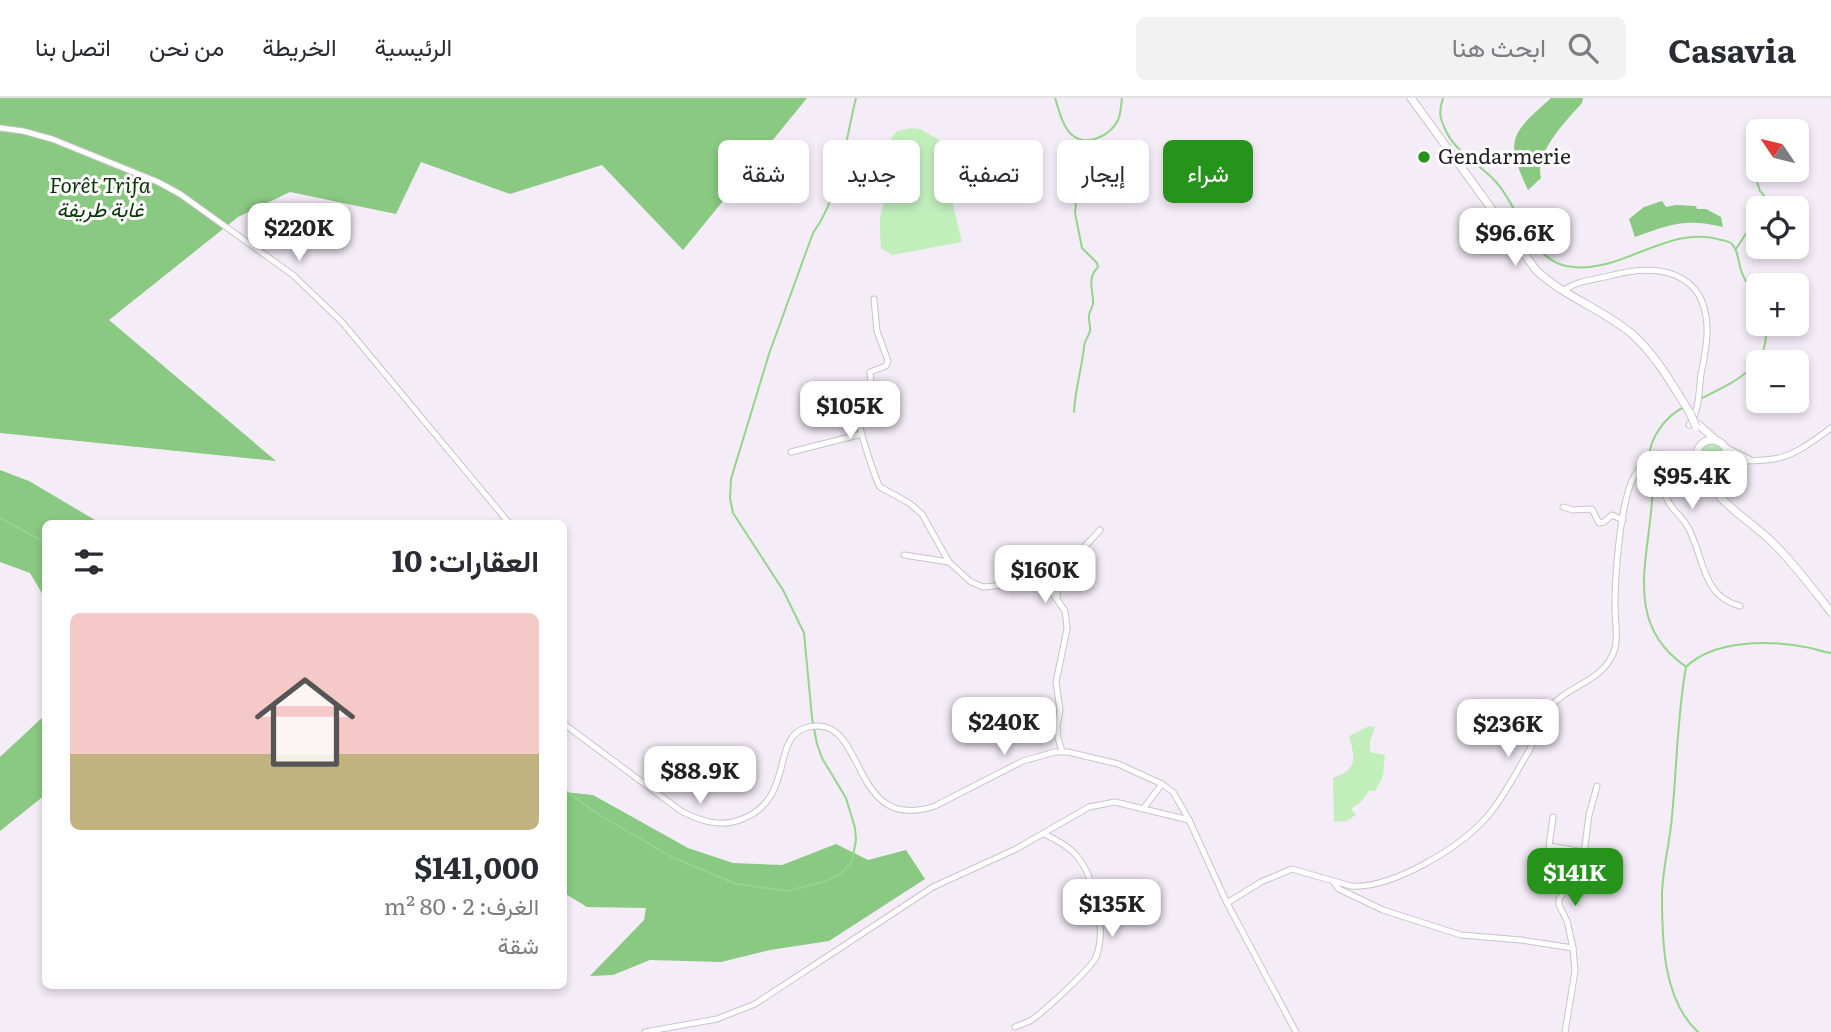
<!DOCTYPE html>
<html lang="ar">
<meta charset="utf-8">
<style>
:root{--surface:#fff;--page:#f2f2f3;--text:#2b2b33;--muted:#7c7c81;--line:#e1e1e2;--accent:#26931b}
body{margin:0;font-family:Literata,Vazirmatn,serif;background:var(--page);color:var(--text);direction:rtl;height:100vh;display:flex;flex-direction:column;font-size:26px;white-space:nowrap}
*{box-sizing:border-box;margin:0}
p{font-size:23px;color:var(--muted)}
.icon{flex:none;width:38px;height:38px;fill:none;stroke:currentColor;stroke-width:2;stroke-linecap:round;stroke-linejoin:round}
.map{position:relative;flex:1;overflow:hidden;direction:ltr}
.drawer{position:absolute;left:42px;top:422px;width:525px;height:469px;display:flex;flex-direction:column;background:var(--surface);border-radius:10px;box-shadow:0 4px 10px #0003;direction:rtl}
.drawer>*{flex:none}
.guide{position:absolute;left:588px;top:42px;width:665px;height:63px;direction:rtl;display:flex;gap:14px}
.needle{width:46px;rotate:305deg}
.tools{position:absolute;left:1746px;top:21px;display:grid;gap:14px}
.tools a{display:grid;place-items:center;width:63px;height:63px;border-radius:10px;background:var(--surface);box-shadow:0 4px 10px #0003;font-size:35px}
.price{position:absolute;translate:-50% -60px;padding:0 16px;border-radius:14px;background:#fff;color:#222;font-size:23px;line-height:46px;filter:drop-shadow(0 2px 4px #0008)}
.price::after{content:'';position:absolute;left:50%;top:42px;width:21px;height:16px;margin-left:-10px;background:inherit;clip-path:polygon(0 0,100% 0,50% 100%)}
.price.active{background:var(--accent);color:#fff}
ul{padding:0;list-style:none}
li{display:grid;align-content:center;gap:14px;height:371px;padding:0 28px}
li span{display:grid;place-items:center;height:217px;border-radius:10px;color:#555}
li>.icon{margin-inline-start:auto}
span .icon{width:126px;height:126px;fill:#fffc;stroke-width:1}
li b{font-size:30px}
h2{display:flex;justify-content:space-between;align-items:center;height:84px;padding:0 28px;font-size:30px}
.tag{padding:0 24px;border-radius:10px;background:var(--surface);box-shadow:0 4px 10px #0003;font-size:24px;line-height:63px}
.tag.active{background:var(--accent);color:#fff}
header{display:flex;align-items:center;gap:42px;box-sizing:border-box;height:98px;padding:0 35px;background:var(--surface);border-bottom:2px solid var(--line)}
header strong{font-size:33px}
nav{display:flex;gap:38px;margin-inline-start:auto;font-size:24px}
.search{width:490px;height:63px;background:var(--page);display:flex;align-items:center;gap:18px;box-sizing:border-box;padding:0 24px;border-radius:10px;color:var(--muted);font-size:26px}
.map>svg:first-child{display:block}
.green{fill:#c2eebc}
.forest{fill:#89c981}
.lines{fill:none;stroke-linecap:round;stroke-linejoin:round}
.stream{stroke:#94d58c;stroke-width:2}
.minor-casing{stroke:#cac3cc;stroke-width:7}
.major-casing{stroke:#cac3cc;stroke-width:9}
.minor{stroke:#fff;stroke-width:5}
.major{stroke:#fff;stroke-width:7}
.major-bridge-casing{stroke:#cac3cc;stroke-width:9;stroke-linecap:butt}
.major-bridge{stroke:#fff;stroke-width:7}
.poi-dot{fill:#26931b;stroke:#fefcfe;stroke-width:2.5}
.labels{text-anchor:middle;stroke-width:6;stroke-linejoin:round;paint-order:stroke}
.poi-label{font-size:21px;fill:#211f22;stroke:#fefcfe;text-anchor:start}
.park-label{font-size:21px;font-style:italic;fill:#083504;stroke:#fefcfe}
</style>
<header>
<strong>Casavia</strong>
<div class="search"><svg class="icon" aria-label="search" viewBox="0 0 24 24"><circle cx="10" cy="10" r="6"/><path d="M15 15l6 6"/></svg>ابحث هنا</div>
<nav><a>الرئيسية</a><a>الخريطة</a><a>من نحن</a><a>اتصل بنا</a></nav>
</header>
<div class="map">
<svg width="1831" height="934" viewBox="0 0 1831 934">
<rect width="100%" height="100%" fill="#f4ecf7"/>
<g class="green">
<path d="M 912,30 L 920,31 L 941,43 L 946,55 L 951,77 L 953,107 L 962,144 L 892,157 L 881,150 C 881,140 879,130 880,121 C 885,87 906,84 887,46 L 897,33 Z"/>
<circle cx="1712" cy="357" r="11"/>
<path d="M 1369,628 L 1375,629 L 1370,643 L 1370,654 L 1385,657 L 1383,678 L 1375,693 L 1370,692 L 1361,704 L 1351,711 L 1356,717 L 1346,723 L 1334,724 L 1333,680 C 1358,672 1355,659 1349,638 Z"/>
</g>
<g class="forest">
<path d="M 0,0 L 807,0 L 683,152 L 602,67 L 510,96 L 421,64 L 396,116 L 290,94 L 238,119 L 109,222 L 276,363 L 0,335 Z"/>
<path d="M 1551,0 L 1583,0 L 1582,5 C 1566,23 1534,55 1541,80 L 1528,92 C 1504,41 1511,36 1551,0 Z"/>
<path d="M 1662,103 L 1666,109 L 1676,107 L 1696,108 L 1697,111 L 1706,111 L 1721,119 L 1723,129 C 1686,120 1670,126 1635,139 L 1629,121 L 1644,109 Z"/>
<path d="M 0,372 L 29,383 L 100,425 L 46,425 L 45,497 L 43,497 L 30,475 L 0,464 Z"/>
<path d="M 45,617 L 45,697 L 0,733 L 0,659 Z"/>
<path d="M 564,694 L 593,697 L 688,750 L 733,765 L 782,767 L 836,746 L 868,762 L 906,752 L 925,781 L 829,843 L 770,852 L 721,864 L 650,862 L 613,877 L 590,878 L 644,822 L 646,810 L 587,809 L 564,795 Z"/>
</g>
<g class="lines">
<g class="stream">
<path d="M 1055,0 C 1059,12 1062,27 1071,36 C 1086,50 1110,38 1118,22 C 1121,15 1121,8 1122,0"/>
<path d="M 1443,0 C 1438,15 1440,21 1447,35 C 1457,55 1482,68 1496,84 C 1519,109 1529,160 1566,168 C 1620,179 1667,125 1721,142 C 1723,142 1730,144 1731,145 C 1739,152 1738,166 1742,175 C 1747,187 1755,196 1759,208"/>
<path d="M 1759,33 L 1760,24"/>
<path d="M 1758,38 L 1759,36"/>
<path d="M 1751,65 L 1760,93 L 1769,103 L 1764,110"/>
<path d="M 1736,151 L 1747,134 L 1759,122"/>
<path d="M 1702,300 C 1732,285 1773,268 1765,226"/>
<path d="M 1074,314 C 1075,292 1082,269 1084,249 C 1084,243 1089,238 1090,233 C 1091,228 1088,223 1089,217 C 1089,216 1093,207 1093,206 C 1094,193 1086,181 1098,169 L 1097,165 L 1082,150 L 1075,115 L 1076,107 L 1065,83 L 1071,49 L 1079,42"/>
<path d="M 1649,359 C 1650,339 1666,318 1684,309"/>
<path d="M 1649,365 C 1649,378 1653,390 1652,403 C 1648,463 1624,526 1685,568"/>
<path d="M 0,420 L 46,445"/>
<path d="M 564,692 L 601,718 L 670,758 L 736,786 L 787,793 L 827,783 L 840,776 L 852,763 L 856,742 L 855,730 L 846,700 L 822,660 L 817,646 L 812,620 L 804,535 L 783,492 L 733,415 L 730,400 L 731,381 L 769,256 L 813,135 C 840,98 845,44 856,0"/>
<path d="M 1698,934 C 1663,902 1662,843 1662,798 C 1662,772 1670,745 1672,718 C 1677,668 1677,619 1686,569 C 1713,542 1769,542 1805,549 C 1814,550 1822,554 1831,555"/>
</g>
<g class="minor-casing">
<g id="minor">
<path d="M 0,30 L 23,33 L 52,41 L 158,84 L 180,96 L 293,177 L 342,224 L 509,425"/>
<path d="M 1563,193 C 1577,182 1595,182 1613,177 C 1657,166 1705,172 1707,229 C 1708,244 1704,261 1701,276 C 1699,292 1699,316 1689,327"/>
<path d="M 874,201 L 877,233 L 888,263 L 886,268 L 870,274 L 873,304 C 869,307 862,309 859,313 C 854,320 875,379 880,389 L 909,405 L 922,416 L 949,464"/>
<path d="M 1725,349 L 1749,361"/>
<path d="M 791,354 L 862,336"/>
<path d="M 1724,367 C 1741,361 1756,364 1773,361 C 1795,358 1813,343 1831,330"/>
<path d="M 1563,409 L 1573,412 L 1592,411 L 1599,425 L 1604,424 L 1612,417 L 1623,422"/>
<path d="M 904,457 L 949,464 L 971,484 L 983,489 L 1038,484 L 1049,490 L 1065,513 L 1066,520 L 1067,531 L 1056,584 L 1060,612 L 1057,628 L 1058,640 L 1062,653"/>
<path d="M 1057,501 C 1056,472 1082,453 1100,432"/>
<path d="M 564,626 L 681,713 C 700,723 721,730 742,721 C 795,701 771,641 805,630 C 869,610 846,738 935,708 L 1023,663 L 1055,654 L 1068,654 L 1118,666 L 1162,686 L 1173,694 L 1189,722 L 1227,805 L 1296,934"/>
<path d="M 1143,711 L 1162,686"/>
<path d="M 1553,719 L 1549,748 L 1584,754"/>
<path d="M 1334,785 L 1339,791 L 1383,812 L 1461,837 L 1521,842 L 1573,850"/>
<path d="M 1227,805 L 1261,784 L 1292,771 L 1351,788 C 1392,791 1459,750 1486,720 C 1502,702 1514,678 1526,658 C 1536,643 1538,624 1549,610 C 1567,588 1601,584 1613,556 C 1619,542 1615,523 1615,508 C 1615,479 1620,401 1635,377 C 1640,369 1650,361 1659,356 L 1666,357 C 1665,369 1661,382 1665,395 C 1668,409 1679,415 1686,426 C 1705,456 1699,497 1740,508"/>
<path d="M 1015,929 C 1020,927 1025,925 1030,923 C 1042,915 1091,871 1096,859 C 1107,832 1095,778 1075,756 C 1067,747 1055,741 1044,736"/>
<path d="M 645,934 L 717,921 L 755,906 L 933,789 L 1016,751 L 1089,709 L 1115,704 L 1189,722"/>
<path d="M 1565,934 L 1575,873 L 1573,850 L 1567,823 L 1559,807 L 1559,801 L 1582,771 L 1589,717 L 1597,688"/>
</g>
</g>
<g class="major-casing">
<g id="major">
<path d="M 1411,0 L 1536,172 C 1564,199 1603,211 1632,236 C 1656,257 1673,288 1690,315"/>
<path d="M 1699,327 L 1717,343"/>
<circle cx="1712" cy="357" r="15"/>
<path d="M 1702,369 C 1713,404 1751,422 1775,447 C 1796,468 1813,491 1831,514"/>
<path d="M 1721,370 L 1718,385 L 1722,396"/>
</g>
</g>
<use href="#minor" class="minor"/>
<use href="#major" class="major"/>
<g class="major-bridge-casing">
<path id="major-bridge" d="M 1690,315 L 1696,329"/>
</g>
<use href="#major-bridge" class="major-bridge"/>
</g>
<circle class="poi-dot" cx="1424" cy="59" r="7"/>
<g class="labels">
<g class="poi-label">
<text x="1438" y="66">Gendarmerie</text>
</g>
<g class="park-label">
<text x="100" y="95">Forêt Trifa<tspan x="100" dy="24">غابة طريفة</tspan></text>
</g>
</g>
</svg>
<div class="tools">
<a><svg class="needle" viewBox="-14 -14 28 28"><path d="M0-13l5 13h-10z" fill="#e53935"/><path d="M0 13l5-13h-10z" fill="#7c7c81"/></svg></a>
<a><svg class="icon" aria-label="locate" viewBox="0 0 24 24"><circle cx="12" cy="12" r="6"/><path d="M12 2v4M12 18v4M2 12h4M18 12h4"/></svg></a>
<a>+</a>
<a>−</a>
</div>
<b class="price" style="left:299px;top:165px">$220K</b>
<b class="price" style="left:1515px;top:170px">$96.6K</b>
<b class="price" style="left:850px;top:343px">$105K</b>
<b class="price" style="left:1692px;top:413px">$95.4K</b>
<b class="price" style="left:1045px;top:507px">$160K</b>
<b class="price" style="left:1004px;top:659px">$240K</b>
<b class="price" style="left:1508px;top:661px">$236K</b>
<b class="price" style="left:700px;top:708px">$88.9K</b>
<b class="price active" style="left:1575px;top:810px">$141K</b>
<b class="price" style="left:1112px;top:841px">$135K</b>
<div class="guide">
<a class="tag active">شراء</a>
<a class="tag">إيجار</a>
<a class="tag">تصفية</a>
<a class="tag">جديد</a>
<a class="tag">شقة</a>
</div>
<section class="drawer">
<h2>العقارات: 10<svg class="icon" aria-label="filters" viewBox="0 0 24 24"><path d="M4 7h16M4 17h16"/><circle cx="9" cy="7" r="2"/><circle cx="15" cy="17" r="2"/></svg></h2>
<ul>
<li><span style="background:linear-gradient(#f6c9c9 65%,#c2b280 0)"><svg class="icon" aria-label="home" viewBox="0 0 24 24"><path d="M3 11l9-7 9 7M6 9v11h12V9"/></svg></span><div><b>$141,000</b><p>الغرف: 2 · 80 m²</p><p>شقة</p></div></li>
</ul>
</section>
</div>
